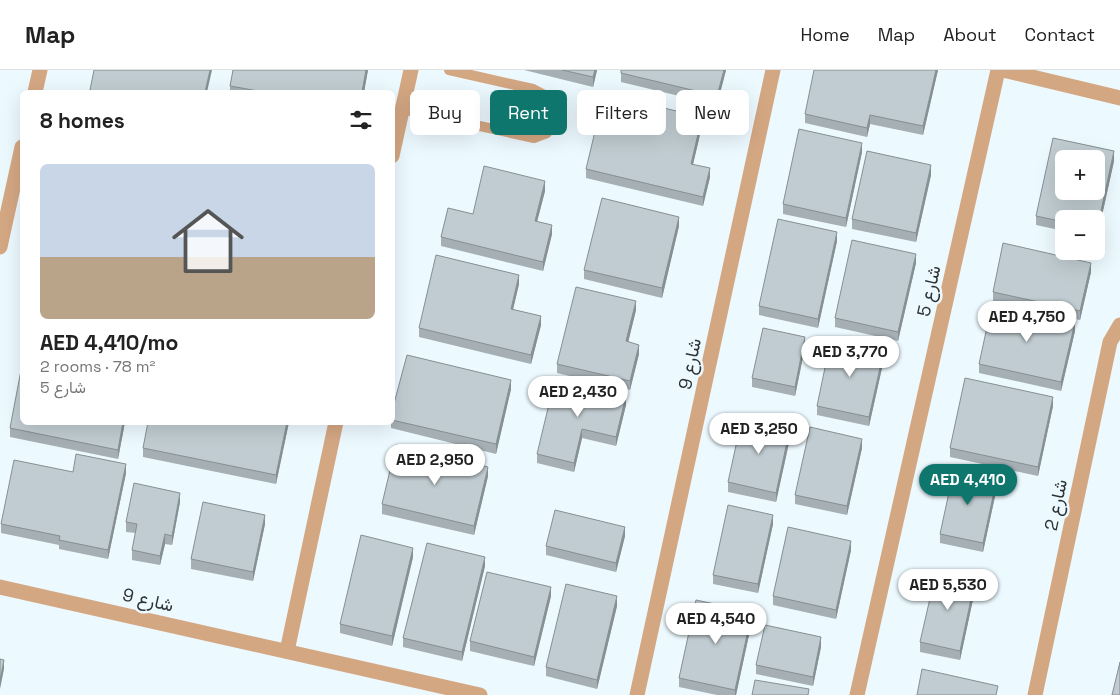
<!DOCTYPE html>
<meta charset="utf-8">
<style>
:root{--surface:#fff;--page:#f2f2f2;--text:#222;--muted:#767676;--line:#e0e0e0;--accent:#0f766e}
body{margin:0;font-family:"Space Grotesk",Vazirmatn,sans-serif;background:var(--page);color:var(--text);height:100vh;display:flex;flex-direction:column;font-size:19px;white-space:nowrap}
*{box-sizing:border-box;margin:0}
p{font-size:16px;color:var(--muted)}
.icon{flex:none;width:28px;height:28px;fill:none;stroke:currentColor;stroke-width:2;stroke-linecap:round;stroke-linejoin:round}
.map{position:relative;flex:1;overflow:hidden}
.panel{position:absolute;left:20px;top:20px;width:375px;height:335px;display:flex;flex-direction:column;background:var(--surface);border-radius:8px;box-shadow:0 5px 20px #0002}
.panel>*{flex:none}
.banner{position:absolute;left:410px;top:20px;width:475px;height:45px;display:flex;gap:10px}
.buttons{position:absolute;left:1055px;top:80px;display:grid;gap:10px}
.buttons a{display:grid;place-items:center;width:50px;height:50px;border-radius:8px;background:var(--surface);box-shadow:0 5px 20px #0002;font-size:25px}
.price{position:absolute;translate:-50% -42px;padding:0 11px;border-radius:18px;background:#fff;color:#222;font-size:16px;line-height:32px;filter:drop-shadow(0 1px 2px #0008)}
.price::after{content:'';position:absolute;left:50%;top:30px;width:15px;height:11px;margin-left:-8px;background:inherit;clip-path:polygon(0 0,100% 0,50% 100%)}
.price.active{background:var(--accent);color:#fff}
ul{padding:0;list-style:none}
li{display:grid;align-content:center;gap:10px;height:265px;padding:0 20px}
li span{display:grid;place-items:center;height:155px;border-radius:8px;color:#555}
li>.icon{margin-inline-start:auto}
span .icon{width:90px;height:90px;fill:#fffc;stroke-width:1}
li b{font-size:21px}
h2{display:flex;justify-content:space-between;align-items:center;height:60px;padding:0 20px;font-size:21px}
.tag{padding:0 18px;border-radius:8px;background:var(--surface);box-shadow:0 5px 20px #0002;font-size:18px;line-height:45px}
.tag.active{background:var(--accent);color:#fff}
header{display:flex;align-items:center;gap:30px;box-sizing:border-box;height:70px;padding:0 25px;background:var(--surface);border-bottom:1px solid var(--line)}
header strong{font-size:24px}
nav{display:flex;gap:28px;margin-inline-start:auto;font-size:18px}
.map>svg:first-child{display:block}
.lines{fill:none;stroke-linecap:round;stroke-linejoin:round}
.lane{stroke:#d4a783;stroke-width:10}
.street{stroke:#d4a783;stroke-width:15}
.wall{fill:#a5afb4}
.shaded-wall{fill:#868f92}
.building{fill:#c0ccd1;stroke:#868f92;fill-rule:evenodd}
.labels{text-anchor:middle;stroke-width:5;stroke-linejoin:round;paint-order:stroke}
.street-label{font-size:18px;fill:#2d3234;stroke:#ecf9fe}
</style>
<header>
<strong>Map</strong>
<nav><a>Home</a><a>Map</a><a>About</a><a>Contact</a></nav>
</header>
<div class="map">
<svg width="1120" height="625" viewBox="0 0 1120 625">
<rect width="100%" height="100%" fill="#ecf9fe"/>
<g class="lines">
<path class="lane" d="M 402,39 L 534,68 L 547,63 L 557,45 L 550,28 L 533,19 L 449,0"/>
<g class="street">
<path d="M 1003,0 L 1120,28"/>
<path d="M 35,22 L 40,0"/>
<path d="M 392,86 L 411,0"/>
<path d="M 0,177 L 22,77"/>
<path d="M 0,517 L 480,625"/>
<path d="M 287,581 L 336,352"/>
<path d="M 637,625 L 773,0"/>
<path d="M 857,625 L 998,0"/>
<path d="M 1035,625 L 1110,272 L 1120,255"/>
</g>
</g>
<g class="wall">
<path d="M 233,0 L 368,0 L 364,22 L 230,22 L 230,16 Z"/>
<path d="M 524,0 L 597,0 L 593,17 Z"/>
<path d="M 726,0 L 717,35 L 621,12 L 621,3 Z"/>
<path d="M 938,0 L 923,65 L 870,54 L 867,67 L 805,53 L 805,44 Z"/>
<path d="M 702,56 L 693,94 L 710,107 L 703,136 L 586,108 L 586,99 Z"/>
<path d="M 862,82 L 846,157 L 783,144 L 783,134 Z"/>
<path d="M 1114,91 L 1097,168 L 1096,149 L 1064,149 L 1064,161 L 1036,155 L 1036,146 Z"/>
<path d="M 931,105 L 916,172 L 852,159 L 852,149 Z"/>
<path d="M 545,121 L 537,151 L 552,164 L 543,201 L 441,176 L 441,167 L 473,144 Z"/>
<path d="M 679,156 L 662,228 L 584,209 L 584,200 Z"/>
<path d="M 837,171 L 818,258 L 759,245 L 759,236 Z"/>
<path d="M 916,193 L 898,271 L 835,257 L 835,248 Z"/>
<path d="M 1091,202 L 1080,250 L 993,231 L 993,222 Z"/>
<path d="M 519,214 L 513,239 L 541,255 L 531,294 L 419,267 L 419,258 Z"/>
<path d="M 636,240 L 628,272 L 639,284 L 630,320 L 557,303 L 557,294 Z"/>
<path d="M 1075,261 L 1061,321 L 979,303 L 979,294 Z"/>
<path d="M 805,277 L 795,326 L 752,317 L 752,308 Z"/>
<path d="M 884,289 L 869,356 L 817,345 L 817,336 Z"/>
<path d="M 511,319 L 496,384 L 391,358 L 391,352 L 392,352 L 392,341 Z"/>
<path d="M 626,335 L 616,376 L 582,368 L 574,402 L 537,393 L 537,384 Z"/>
<path d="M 1053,336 L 1038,406 L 950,387 L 950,378 Z"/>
<path d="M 22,352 L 125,352 L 118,389 L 10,367 L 10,358 Z"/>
<path d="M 289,352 L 276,414 L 143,387 L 143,378 Z"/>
<path d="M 790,368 L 776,432 L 728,422 L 728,412 Z"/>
<path d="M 862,378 L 847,445 L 795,434 L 795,425 Z"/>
<path d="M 73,402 L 126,403 L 108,489 L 59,479 L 59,475 L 1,463 L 1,454 Z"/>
<path d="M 488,406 L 474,465 L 382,444 L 382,434 Z"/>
<path d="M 997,417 L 983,482 L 940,473 L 940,464 Z"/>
<path d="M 180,432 L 172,475 L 165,474 L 160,495 L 132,490 L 132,480 L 136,463 L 126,462 L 126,452 Z"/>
<path d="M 265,454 L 253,511 L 191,499 L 191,489 Z"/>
<path d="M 773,454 L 758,523 L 713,514 L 713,505 Z"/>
<path d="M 625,466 L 616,502 L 546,485 L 546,476 Z"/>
<path d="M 851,480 L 836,549 L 773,535 L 773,526 Z"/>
<path d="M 413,487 L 392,576 L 340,563 L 340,554 Z"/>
<path d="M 485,496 L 462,591 L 403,577 L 403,568 Z"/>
<path d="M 975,520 L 960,590 L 920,582 L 920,572 Z"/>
<path d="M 551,526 L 534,596 L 470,581 L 470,571 Z"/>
<path d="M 617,536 L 597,619 L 546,606 L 546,597 Z"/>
<path d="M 752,551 L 736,625 L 717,625 L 679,617 L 679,608 Z"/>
<path d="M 821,577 L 813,616 L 756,604 L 756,595 Z"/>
</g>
<g class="shaded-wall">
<path d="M 210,0 L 212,0 L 207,22 L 205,22 Z"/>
<path d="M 366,0 L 368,0 L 364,22 L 362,22 Z"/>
<path d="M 595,0 L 597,0 L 593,17 L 593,7 Z"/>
<path d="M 724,0 L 726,0 L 717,35 L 717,26 Z"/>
<path d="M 936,0 L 938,0 L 923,65 L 923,56 Z"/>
<path d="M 870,45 L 870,54 L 867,67 L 867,58 Z"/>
<path d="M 702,47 L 702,56 L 691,103 L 691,94 Z"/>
<path d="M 862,73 L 862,82 L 846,157 L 846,148 Z"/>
<path d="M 1114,81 L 1114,91 L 1097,168 L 1097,159 Z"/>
<path d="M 931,95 L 931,105 L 916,172 L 916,163 Z"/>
<path d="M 710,98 L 710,107 L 703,136 L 703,127 Z"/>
<path d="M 545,111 L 545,121 L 535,160 L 535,151 Z"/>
<path d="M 679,147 L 679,156 L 662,228 L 662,218 Z"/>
<path d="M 552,155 L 552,164 L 543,201 L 543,192 Z"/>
<path d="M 837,162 L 837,171 L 818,258 L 818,249 Z"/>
<path d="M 916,184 L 916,193 L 898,271 L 898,262 Z"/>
<path d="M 1091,193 L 1091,202 L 1080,250 L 1080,241 Z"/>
<path d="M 519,205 L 519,214 L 511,248 L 511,239 Z"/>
<path d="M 636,231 L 636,240 L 626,281 L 626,271 Z"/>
<path d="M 541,246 L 541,255 L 531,294 L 531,285 Z"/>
<path d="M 1075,252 L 1075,261 L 1061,321 L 1061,312 Z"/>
<path d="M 805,267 L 805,277 L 795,326 L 795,317 Z"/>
<path d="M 639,275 L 639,284 L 630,320 L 630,311 Z"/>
<path d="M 884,280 L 884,289 L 869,356 L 869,347 Z"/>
<path d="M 511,310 L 511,319 L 496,384 L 496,374 Z"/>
<path d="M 626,326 L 626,335 L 616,376 L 616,367 Z"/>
<path d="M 1053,327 L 1053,336 L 1038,406 L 1038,397 Z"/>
<path d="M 123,352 L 125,352 L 118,389 L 118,380 Z"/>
<path d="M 287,352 L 289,352 L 276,414 L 276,405 Z"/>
<path d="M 790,358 L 790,368 L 776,432 L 776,423 Z"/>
<path d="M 582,359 L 582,368 L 574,402 L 574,393 Z"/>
<path d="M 862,369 L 862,378 L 847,445 L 847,436 Z"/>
<path d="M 126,394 L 126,403 L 108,489 L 108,480 Z"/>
<path d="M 488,397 L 488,406 L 474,465 L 474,456 Z"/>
<path d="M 997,408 L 997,417 L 983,482 L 983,473 Z"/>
<path d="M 180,423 L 180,432 L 172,475 L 172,466 Z"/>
<path d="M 265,445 L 265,454 L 253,511 L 253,502 Z"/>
<path d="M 773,445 L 773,454 L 758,523 L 758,514 Z"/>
<path d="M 625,457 L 625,466 L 616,502 L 616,493 Z"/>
<path d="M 165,464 L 165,474 L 160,495 L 160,486 Z"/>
<path d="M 851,471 L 851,480 L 836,549 L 836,540 Z"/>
<path d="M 413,478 L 413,487 L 392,576 L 392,566 Z"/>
<path d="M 485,487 L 485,496 L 462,591 L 462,582 Z"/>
<path d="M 975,510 L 975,520 L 960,590 L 960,581 Z"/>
<path d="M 551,517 L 551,526 L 534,596 L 534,587 Z"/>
<path d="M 617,526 L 617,536 L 597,619 L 597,610 Z"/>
<path d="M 752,542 L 752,551 L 736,625 L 735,625 L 735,620 Z"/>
<path d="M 821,567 L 821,577 L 813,616 L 813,607 Z"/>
<path d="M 4,590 L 4,599 L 0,619 L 0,610 Z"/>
</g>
<g class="building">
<path d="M 94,0 L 210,0 L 205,22 L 100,22 L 90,20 Z"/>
<path d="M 233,0 L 366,0 L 362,22 L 264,22 L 230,16 Z"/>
<path d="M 562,0 L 595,0 L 593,7 Z"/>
<path d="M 621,0 L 724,0 L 717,26 L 621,3 Z"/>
<path d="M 814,0 L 936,0 L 923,56 L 870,45 L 867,58 L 805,44 Z"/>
<path d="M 604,24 L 702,47 L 691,94 L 710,98 L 703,127 L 586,99 Z"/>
<path d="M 799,59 L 862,73 L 846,148 L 783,134 Z"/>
<path d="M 1053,68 L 1114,81 L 1097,159 L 1096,149 L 1064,149 L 1064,152 L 1036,146 ZM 1064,89 L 1096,89 L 1096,121 L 1064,121 Z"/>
<path d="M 867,81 L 931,95 L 916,163 L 852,149 Z"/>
<path d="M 484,96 L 545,111 L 535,151 L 552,155 L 543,192 L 441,167 L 448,138 L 473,144 Z"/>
<path d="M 602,128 L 679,147 L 662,218 L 584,200 Z"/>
<path d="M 778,149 L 837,162 L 818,249 L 759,236 Z"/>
<path d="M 852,170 L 916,184 L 898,262 L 835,248 Z"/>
<path d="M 1003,173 L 1091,193 L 1080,241 L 993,222 Z"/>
<path d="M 436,185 L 519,205 L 511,239 L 541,246 L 531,285 L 419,258 Z"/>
<path d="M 576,217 L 636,231 L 626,271 L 639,275 L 630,311 L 557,294 Z"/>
<path d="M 992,234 L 1075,252 L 1061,312 L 979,294 Z"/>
<path d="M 763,258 L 805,267 L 795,317 L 752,308 Z"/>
<path d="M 831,269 L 884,280 L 869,347 L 817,336 Z"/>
<path d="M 407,285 L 511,310 L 496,374 L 392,350 L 392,341 Z"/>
<path d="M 22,295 L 22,352 L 123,352 L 118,380 L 10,358 Z"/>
<path d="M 965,308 L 1053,327 L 1038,397 L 950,378 Z"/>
<path d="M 555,309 L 626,326 L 616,367 L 582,359 L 574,393 L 537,384 Z"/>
<path d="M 742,348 L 790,358 L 776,423 L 728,412 Z"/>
<path d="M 148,352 L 287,352 L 276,405 L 143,378 Z"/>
<path d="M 810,357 L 862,369 L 847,436 L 795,425 Z"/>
<path d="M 396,375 L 488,397 L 474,456 L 382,434 Z"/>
<path d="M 76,384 L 126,394 L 108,480 L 59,470 L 60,466 L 1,454 L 14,390 L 73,402 Z"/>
<path d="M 954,399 L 997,408 L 983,473 L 940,464 Z"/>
<path d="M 134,413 L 180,423 L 172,466 L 165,464 L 160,486 L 132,480 L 137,454 L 126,452 Z"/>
<path d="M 203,432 L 265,445 L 253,502 L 191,489 Z"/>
<path d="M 728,435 L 773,445 L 758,514 L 713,505 Z"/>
<path d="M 555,440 L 625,457 L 616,493 L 546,476 Z"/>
<path d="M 788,457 L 851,471 L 836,540 L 773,526 Z"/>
<path d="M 361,465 L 413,478 L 392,566 L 340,554 Z"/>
<path d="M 427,473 L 485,487 L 462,582 L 403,568 Z"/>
<path d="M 487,502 L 551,517 L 534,587 L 470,571 Z"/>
<path d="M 936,502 L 975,510 L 960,581 L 920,572 Z"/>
<path d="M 566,514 L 617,526 L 597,610 L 546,597 Z"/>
<path d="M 696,530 L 752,542 L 735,620 L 679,608 Z"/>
<path d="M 765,555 L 821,567 L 813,607 L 756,595 Z"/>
<path d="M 0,589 L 4,590 L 0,610 Z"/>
<path d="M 1120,592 L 1120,625 L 1112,625 Z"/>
<path d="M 922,599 L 998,616 L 996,625 L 917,625 Z"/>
<path d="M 755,610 L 809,619 L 808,625 L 752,625 Z"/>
</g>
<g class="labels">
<g class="street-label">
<text transform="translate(929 221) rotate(-77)" y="6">شارع 5</text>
<text transform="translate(690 294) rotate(-78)" y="6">شارع 9</text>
<text transform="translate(1056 435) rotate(-78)" y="6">شارع 2</text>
<text transform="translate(148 530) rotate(13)" y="6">شارع 9</text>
</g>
</g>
</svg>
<div class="buttons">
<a>+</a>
<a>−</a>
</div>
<b class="price" style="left:1027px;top:273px">AED 4,750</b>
<b class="price" style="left:850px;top:308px">AED 3,770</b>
<b class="price" style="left:578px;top:348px">AED 2,430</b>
<b class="price" style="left:759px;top:385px">AED 3,250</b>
<b class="price" style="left:435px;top:416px">AED 2,950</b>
<b class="price active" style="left:968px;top:436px">AED 4,410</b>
<b class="price" style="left:948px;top:541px">AED 5,530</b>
<b class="price" style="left:716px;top:575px">AED 4,540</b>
<div class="banner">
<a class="tag">Buy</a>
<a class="tag active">Rent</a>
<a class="tag">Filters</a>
<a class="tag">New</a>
</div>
<section class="panel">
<h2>8 homes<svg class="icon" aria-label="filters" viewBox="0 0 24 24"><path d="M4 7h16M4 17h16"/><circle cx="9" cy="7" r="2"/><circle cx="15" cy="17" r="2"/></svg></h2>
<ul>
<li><span style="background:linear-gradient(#c9d6e8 60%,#b9a48a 0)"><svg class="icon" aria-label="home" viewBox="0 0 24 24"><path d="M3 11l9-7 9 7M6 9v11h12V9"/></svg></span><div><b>AED 4,410/mo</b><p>2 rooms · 78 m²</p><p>شارع 5</p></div></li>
</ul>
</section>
</div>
